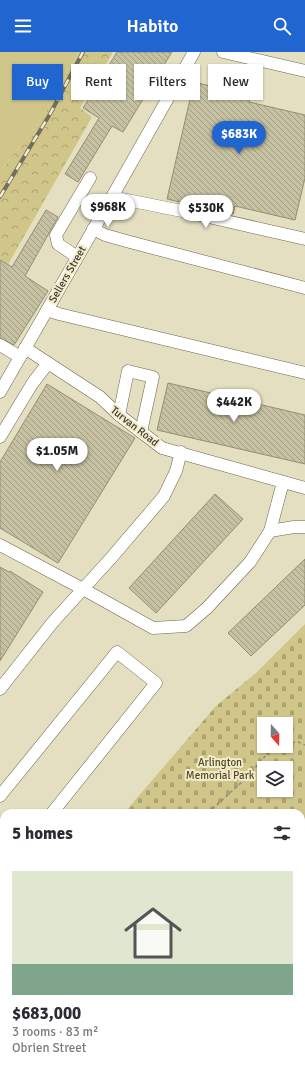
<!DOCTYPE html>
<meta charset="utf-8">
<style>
:root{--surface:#fff;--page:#f2f2f3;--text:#2b2b33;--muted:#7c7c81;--accent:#2065d0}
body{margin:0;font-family:Signika,sans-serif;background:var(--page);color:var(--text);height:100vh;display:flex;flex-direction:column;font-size:15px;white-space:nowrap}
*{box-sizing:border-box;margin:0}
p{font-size:13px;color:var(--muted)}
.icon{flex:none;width:22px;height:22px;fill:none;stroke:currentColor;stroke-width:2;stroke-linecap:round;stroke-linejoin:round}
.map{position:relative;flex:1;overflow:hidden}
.panel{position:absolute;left:0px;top:757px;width:305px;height:268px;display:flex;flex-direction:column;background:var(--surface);border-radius:12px 12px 0 0;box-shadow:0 1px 3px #0004}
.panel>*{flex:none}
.top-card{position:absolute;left:12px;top:12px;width:281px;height:36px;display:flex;gap:8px}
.needle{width:26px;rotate:160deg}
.buttons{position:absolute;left:257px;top:665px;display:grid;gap:8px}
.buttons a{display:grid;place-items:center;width:36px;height:36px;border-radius:0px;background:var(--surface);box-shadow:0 1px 3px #0004;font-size:20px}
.price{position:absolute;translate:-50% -34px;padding:0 9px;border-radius:14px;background:#fff;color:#222;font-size:13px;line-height:26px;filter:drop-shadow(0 1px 2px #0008)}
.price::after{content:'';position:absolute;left:50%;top:24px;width:12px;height:9px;margin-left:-6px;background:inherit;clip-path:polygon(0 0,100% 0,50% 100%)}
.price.on{background:var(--accent);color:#fff}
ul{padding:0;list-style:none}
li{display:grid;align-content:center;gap:8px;height:212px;padding:0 12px}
li span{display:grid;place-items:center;height:124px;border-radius:0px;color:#555}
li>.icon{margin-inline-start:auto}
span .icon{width:72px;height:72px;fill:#fffc;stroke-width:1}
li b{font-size:17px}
h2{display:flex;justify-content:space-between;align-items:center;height:48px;padding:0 12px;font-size:17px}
.chip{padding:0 14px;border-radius:0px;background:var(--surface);box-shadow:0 1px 3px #0004;font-size:14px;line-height:36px}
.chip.on{background:var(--accent);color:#fff}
header{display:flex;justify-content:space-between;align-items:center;height:52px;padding:0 12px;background:var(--accent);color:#fff;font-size:18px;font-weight:600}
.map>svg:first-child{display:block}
.green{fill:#d1c689}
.forest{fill:url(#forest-crowns)}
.cemetery{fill:url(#cemetery-stones);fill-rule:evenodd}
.building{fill:url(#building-back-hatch);stroke:#948f72}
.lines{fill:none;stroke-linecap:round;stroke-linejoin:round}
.minor-casing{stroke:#6b664a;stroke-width:13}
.major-casing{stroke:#6b664a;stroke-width:17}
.path{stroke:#8e8b75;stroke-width:1.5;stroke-dasharray:3 3;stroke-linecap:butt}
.minor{stroke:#fff;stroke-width:12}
.major{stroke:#fff;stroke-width:16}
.rail-casing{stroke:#716e5b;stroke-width:4}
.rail{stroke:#f2eccd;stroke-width:2.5;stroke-dasharray:8;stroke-linecap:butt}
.labels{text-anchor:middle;stroke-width:4;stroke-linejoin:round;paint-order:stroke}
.street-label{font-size:11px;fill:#3b392c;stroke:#f2eccd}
.park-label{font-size:11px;fill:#514a23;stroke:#f2eccd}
</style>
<header><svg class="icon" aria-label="menu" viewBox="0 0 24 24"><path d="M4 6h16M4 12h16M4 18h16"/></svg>Habito<svg class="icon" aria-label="search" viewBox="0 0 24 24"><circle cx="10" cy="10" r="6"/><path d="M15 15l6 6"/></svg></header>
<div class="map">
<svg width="305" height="1025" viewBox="0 0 305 1025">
<defs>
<pattern id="forest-crowns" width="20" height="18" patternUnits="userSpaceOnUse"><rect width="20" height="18" fill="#d1c689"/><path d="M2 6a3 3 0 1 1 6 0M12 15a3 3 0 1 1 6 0" fill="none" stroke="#aba270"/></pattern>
<pattern id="cemetery-stones" width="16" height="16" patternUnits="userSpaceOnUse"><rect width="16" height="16" fill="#d1c689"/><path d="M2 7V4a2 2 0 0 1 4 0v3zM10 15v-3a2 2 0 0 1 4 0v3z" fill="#aba270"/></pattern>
<pattern id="building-back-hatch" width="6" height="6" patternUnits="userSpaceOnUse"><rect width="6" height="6" fill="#c6c1a2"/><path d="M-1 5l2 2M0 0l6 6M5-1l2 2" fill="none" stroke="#a29e84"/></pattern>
</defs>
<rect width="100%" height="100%" fill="#e4dfc0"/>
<path class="green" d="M 0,0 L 78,0 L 65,25 L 52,52 L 0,120 Z"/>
<path class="forest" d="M 78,0 L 113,0 L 80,56 L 92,65 L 6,216 L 0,213 L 0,120 L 52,52 L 65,25 Z"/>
<g class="cemetery">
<path d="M 305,572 L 305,1025 L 243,1025 L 237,1021 L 301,1021 L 301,761 L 124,761 L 216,654 L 256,621 ZM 264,672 L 286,672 L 286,694 L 264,694 ZM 264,716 L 286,716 L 286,738 L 264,738 Z"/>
<path d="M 4,903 L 4,935 L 0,933 L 0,908 Z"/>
<path d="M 38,1021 L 191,1021 L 201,1025 L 42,1025 Z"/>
</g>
<g class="building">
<path d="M 117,0 L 172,0 L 123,80 L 112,74 L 78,130 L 65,122 L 99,66 L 83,56 Z"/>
<path d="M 194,30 L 251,44 L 249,50 L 305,63 L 305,126 L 295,168 L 235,154 L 233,162 L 167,147 Z"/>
<path d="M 46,158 L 58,165 L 25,224 L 48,239 L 14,293 L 0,286 L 0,208 L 12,215 Z"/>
<path d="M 168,331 L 305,363 L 305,412 L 157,378 Z"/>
<path d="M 47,332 L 135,386 L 58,511 L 0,476 L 0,410 Z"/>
<path d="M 215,442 L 243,467 L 156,561 L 129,536 Z"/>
<path d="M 305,507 L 305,553 L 251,604 L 228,581 Z"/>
<path d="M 0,515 L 9,520 L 10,519 L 43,540 L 0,609 Z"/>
</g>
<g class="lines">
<g class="minor-casing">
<g id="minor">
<path d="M 223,0 L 305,19"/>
<path d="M 112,145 L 187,160 L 305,187"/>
<path d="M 93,177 L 105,183 L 130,190 L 305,236"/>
<path d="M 77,205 L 58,192 L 56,183 L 90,126"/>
<path d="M 47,258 L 59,262 L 305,321"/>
<path d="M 0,293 L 20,305"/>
<path d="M 25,296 L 100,345 L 119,363 L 162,396 L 305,436"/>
<path d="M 0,340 L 112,145 L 194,0"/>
<path d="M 119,363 L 128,319 L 153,325 L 141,380"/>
<path d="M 0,385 L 32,332 L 48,311"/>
<path d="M 270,479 L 294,475 L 305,475"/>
<path d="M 0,493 L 83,537 L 153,576 L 186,574 L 207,556 L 250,510 L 270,479 L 283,430"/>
<path d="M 0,637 L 53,570 L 112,505 L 164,444 L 176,419 L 181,400"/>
<path d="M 0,744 L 117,600 L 156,631 L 52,761"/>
<path d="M 0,776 L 4,779"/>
<path d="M 301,802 L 305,798"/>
<path d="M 0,827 L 4,822"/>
<path d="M 301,991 L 305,992"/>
</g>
</g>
<g class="major-casing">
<g id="major">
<path d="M 0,954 L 4,956"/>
<path d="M 205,1021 L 212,1025"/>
<path d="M 226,1021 L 231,1025"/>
</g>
</g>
<g class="path">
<path d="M 286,691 L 298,690 L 305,693"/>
<path d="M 208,761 L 244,728 L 267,702 L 279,694"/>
<path d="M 127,1025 L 128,1021"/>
</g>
<use href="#minor" class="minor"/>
<use href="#major" class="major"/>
<g class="rail-casing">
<path id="rail" d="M 0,145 L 50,62 L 83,0"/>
</g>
<use href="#rail" class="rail"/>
</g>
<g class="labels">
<g class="street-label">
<text transform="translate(67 222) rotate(-60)" y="4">Sellers Street</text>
<text transform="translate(135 374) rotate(38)" y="4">Turvan Road</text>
</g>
<g class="park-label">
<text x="220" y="714">Arlington<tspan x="220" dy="13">Memorial Park</tspan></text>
</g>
</g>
</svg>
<div class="buttons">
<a><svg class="needle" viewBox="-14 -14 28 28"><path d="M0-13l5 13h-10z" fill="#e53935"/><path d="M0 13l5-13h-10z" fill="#7c7c81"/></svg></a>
<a><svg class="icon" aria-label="layers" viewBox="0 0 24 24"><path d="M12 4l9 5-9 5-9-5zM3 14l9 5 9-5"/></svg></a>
</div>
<b class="price on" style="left:239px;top:103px">$683K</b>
<b class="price" style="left:108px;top:176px">$968K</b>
<b class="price" style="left:206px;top:177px">$530K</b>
<b class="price" style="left:234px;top:371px">$442K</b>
<b class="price" style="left:57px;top:420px">$1.05M</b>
<div class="top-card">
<a class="chip on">Buy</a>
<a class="chip">Rent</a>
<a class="chip">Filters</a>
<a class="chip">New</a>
</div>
<section class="panel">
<h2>5 homes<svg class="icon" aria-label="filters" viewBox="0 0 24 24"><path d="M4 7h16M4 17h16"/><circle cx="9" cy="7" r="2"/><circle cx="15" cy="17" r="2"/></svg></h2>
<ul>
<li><span style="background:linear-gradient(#dfe7d0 75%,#7fa58c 0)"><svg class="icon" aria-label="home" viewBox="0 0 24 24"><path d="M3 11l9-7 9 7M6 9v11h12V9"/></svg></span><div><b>$683,000</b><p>3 rooms · 83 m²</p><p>Obrien Street</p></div></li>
</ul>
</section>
</div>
